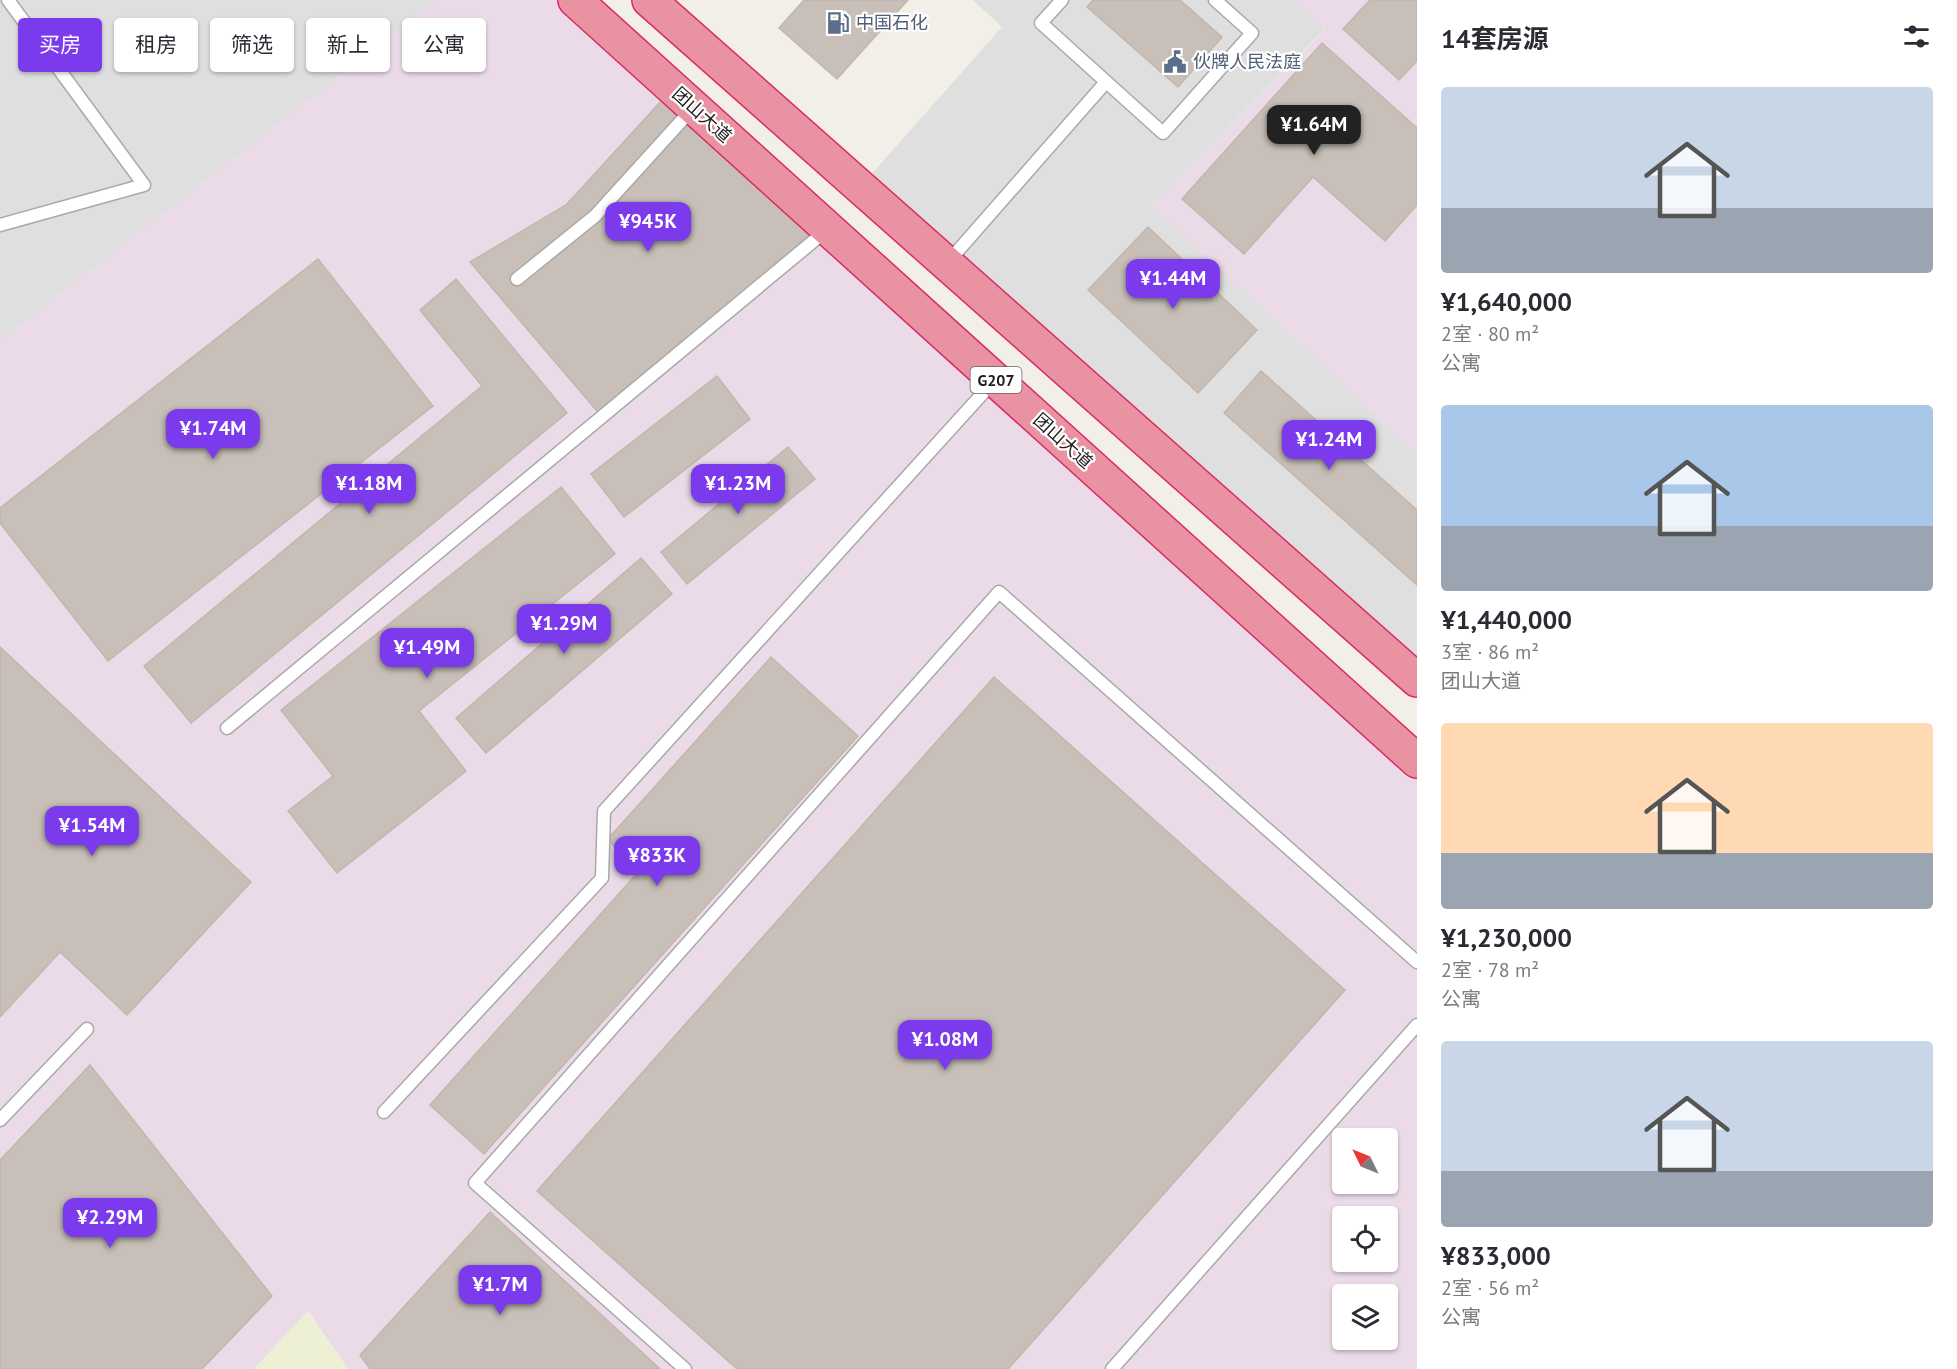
<!DOCTYPE html>
<html lang="zh">
<meta charset="utf-8">
<style>
:root{--surface:#fff;--page:#f2f2f3;--text:#2b2b33;--muted:#7c7c81;--accent:#7c3aed}
body{margin:0;font-family:"PT Sans","Noto Sans SC",sans-serif;background:var(--page);color:var(--text);height:100vh;display:flex;flex-direction:column;font-size:22px;white-space:nowrap}
*{box-sizing:border-box;margin:0}
p{font-size:20px;color:var(--muted)}
.icon{flex:none;width:33px;height:33px;fill:none;stroke:currentColor;stroke-width:2;stroke-linecap:round;stroke-linejoin:round}
.map{position:relative;flex:1;overflow:hidden}
.drawer{display:flex;flex-direction:column;background:var(--surface);width:540px}
.drawer>*{flex:none}
.hud{position:absolute;left:18px;top:18px;width:570px;height:54px;display:flex;gap:12px}
.needle{width:39px;rotate:313deg}
.controls{position:absolute;left:1332px;top:1128px;display:grid;gap:12px}
.controls a{display:grid;place-items:center;width:66px;height:66px;border-radius:6px;background:var(--surface);box-shadow:0 2px 4px #0004;font-size:30px}
.price{position:absolute;translate:-50% -51px;padding:0 14px;border-radius:12px;background:var(--accent);color:#fff;font-size:20px;line-height:39px;filter:drop-shadow(0 2px 3px #0008)}
.price::after{content:'';position:absolute;left:50%;top:36px;width:18px;height:14px;margin-left:-9px;background:inherit;clip-path:polygon(0 0,100% 0,50% 100%)}
.price.active{background:#222;color:#fff}
ul{padding:0;list-style:none}
li{display:grid;align-content:center;gap:12px;height:318px;padding:0 24px}
li span{display:grid;place-items:center;height:186px;border-radius:6px;color:#555}
li>.icon{margin-inline-start:auto}
span .icon{width:108px;height:108px;fill:#fffc;stroke-width:1}
li b{font-size:26px}
h2{display:flex;justify-content:space-between;align-items:center;height:72px;padding:0 24px;font-size:26px}
.pill{padding:0 21px;border-radius:6px;background:var(--surface);box-shadow:0 2px 4px #0004;font-size:21px;line-height:54px}
.pill.active{background:var(--accent);color:#fff}
main{display:flex;flex:1;min-height:0}
.map>svg:first-child{display:block}
.residential{fill:#e0dfdf}
.industrial{fill:#ebdbe8;fill-rule:evenodd}
.farmland{fill:#eef0d5}
.building{fill:#c7bfb8;stroke:#c4b6ab;stroke-width:1.5}
.lines{fill:none;stroke-linecap:round;stroke-linejoin:round}
.lane-casing{stroke:#a9a9a9;stroke-width:15}
.highway-casing{stroke:#dc2a67;stroke-width:36}
.lane{stroke:#fff;stroke-width:12}
.highway{stroke:#e892a2;stroke-width:33}
.labels{text-anchor:middle;stroke-width:4.5;stroke-linejoin:round;paint-order:stroke}
.shield{fill:#fff;stroke:#646464;stroke-width:1.5}
.shield-label{font-size:16px;font-weight:bold;fill:#222}
.service-label{font-size:18px;fill:#4e5e75;stroke:#fff;text-anchor:start}
.street-label{font-size:18px;fill:#222;stroke:#fff}
</style>
<main>
<div class="map">
<svg width="1417" height="1369" viewBox="0 0 1417 1369">
<rect width="100%" height="100%" fill="#f2efe9"/>
<g class="residential">
<path d="M 0,0 L 437,0 L 0,341 Z"/>
<path d="M 973,0 L 1292,0 L 1325,29 L 1152,205 L 1417,454 L 1417,680 L 860,187 L 1002,27 Z"/>
</g>
<g class="industrial">
<path d="M 437,0 L 575,0 L 1417,761 L 1417,1369 L 348,1369 L 308,1311 L 254,1369 L 0,1369 L 0,341 ZM 1342,1138 L 1388,1138 L 1388,1184 L 1342,1184 ZM 1342,1216 L 1388,1216 L 1388,1262 L 1342,1262 ZM 1342,1294 L 1388,1294 L 1388,1340 L 1342,1340 Z"/>
<path d="M 1292,0 L 1417,0 L 1417,454 L 1152,205 L 1325,30 Z"/>
</g>
<path class="farmland" d="M 308,1311 L 348,1369 L 254,1369 Z"/>
<g class="building">
<path d="M 804,0 L 908,0 L 837,79 L 779,28 Z"/>
<path d="M 1093,0 L 1180,0 L 1222,37 L 1178,87 L 1087,7 Z"/>
<path d="M 1370,0 L 1417,0 L 1417,61 L 1399,80 L 1343,29 Z"/>
<path d="M 1322,43 L 1417,128 L 1417,205 L 1385,241 L 1313,177 L 1244,254 L 1182,199 Z"/>
<path d="M 673,88 L 828,228 L 602,417 L 470,262 L 566,205 Z"/>
<path d="M 1148,227 L 1257,330 L 1198,393 L 1088,290 Z"/>
<path d="M 318,259 L 433,406 L 108,661 L 0,523 L 0,508 Z"/>
<path d="M 456,279 L 567,413 L 191,723 L 144,666 L 482,386 L 420,310 Z"/>
<path d="M 1261,371 L 1417,510 L 1417,585 L 1224,413 Z"/>
<path d="M 717,376 L 750,419 L 624,517 L 591,474 Z"/>
<path d="M 788,447 L 815,479 L 687,584 L 661,552 Z"/>
<path d="M 561,487 L 615,554 L 419,711 L 466,771 L 337,873 L 288,811 L 333,776 L 281,710 Z"/>
<path d="M 641,558 L 672,594 L 486,753 L 456,718 Z"/>
<path d="M 0,647 L 251,882 L 127,1015 L 60,952 L 0,1017 Z"/>
<path d="M 771,657 L 858,736 L 484,1154 L 430,1105 L 641,869 L 607,840 Z"/>
<path d="M 994,677 L 1345,990 L 1008,1369 L 737,1369 L 537,1191 Z"/>
<path d="M 90,1065 L 272,1296 L 202,1369 L 0,1369 L 0,1160 Z"/>
<path d="M 490,1212 L 660,1369 L 370,1369 L 360,1355 Z"/>
</g>
<g class="lines">
<g class="lane-casing">
<g id="lane">
<path d="M 1062,0 L 1041,23 L 1163,133 L 1252,33 L 1215,0"/>
<path d="M 0,225 L 144,185 L 8,0"/>
<path d="M 948,262 L 1106,82"/>
<path d="M 517,279 L 595,216 L 693,108"/>
<path d="M 227,728 L 828,229"/>
<path d="M 384,1112 L 602,878 L 604,811 L 994,381"/>
<path d="M 0,1120 L 87,1029"/>
<path d="M 685,1369 L 475,1183 L 999,592 L 1417,962"/>
<path d="M 1112,1369 L 1417,1025"/>
</g>
</g>
<g class="highway-casing">
<g id="highway">
<path d="M 575,0 L 1417,761"/>
<path d="M 649,0 L 1417,680"/>
</g>
</g>
<use href="#lane" class="lane"/>
<use href="#highway" class="highway"/>
</g>
<defs>
<g id="fuel-bare" transform="scale(1.8)"><path d="M-5.5-6h7V0h2V4h1.3V-2.5L3-4.5l.8-.8L6-3V5H2.5V1h-1V6h-7ZM-4.2-4.7v3.2H.2V-4.7Z" fill="#5c6f8a" stroke="#fff" stroke-width="2.5" paint-order="stroke"/></g>
<g id="civic-bare" transform="scale(1.8)"><path d="M-.6-6.5H3V-4.5H.6V-3L4-1V1h2V6H-6V1h2V-1L-.6-3ZM-1.2 2.5V6h2.4V2.5Z" fill="#5c6f8a" stroke="#fff" stroke-width="2.5" paint-order="stroke"/></g>
</defs>
<g fill-rule="evenodd">
<use href="#fuel-bare" x="838" y="23"/>
<use href="#civic-bare" x="1175" y="62"/>
</g>
<g class="labels">
<rect class="shield" x="970.5" y="367" width="51" height="26" rx="4.5"/>
<g class="shield-label">
<text x="996" y="386">G207</text>
</g>
<g class="service-label">
<text x="856" y="29">中国石化</text>
<text x="1193" y="68">伙牌人民法庭</text>
</g>
<g class="street-label">
<text transform="translate(702 115) rotate(42)" y="6">团山大道</text>
<text transform="translate(1063 441) rotate(42)" y="6">团山大道</text>
</g>
</g>
</svg>
<div class="controls">
<a><svg class="needle" viewBox="-14 -14 28 28"><path d="M0-13l5 13h-10z" fill="#e53935"/><path d="M0 13l5-13h-10z" fill="#7c7c81"/></svg></a>
<a><svg class="icon" aria-label="locate" viewBox="0 0 24 24"><circle cx="12" cy="12" r="6"/><path d="M12 2v4M12 18v4M2 12h4M18 12h4"/></svg></a>
<a><svg class="icon" aria-label="layers" viewBox="0 0 24 24"><path d="M12 4l9 5-9 5-9-5zM3 14l9 5 9-5"/></svg></a>
</div>
<b class="price active" style="left:1314px;top:156px">¥1.64M</b>
<b class="price" style="left:648px;top:253px">¥945K</b>
<b class="price" style="left:1173px;top:310px">¥1.44M</b>
<b class="price" style="left:213px;top:460px">¥1.74M</b>
<b class="price" style="left:1329px;top:471px">¥1.24M</b>
<b class="price" style="left:369px;top:515px">¥1.18M</b>
<b class="price" style="left:738px;top:515px">¥1.23M</b>
<b class="price" style="left:564px;top:655px">¥1.29M</b>
<b class="price" style="left:427px;top:679px">¥1.49M</b>
<b class="price" style="left:92px;top:857px">¥1.54M</b>
<b class="price" style="left:657px;top:887px">¥833K</b>
<b class="price" style="left:945px;top:1071px">¥1.08M</b>
<b class="price" style="left:110px;top:1249px">¥2.29M</b>
<b class="price" style="left:500px;top:1316px">¥1.7M</b>
<div class="hud">
<a class="pill active">买房</a>
<a class="pill">租房</a>
<a class="pill">筛选</a>
<a class="pill">新上</a>
<a class="pill">公寓</a>
</div>
</div>
<section class="drawer">
<h2>14套房源<svg class="icon" aria-label="filters" viewBox="0 0 24 24"><path d="M4 7h16M4 17h16"/><circle cx="9" cy="7" r="2"/><circle cx="15" cy="17" r="2"/></svg></h2>
<ul>
<li><span style="background:linear-gradient(#c9d6e8 65%,#9aa5b1 0)"><svg class="icon" aria-label="home" viewBox="0 0 24 24"><path d="M3 11l9-7 9 7M6 9v11h12V9"/></svg></span><div><b>¥1,640,000</b><p>2室 · 80 m²</p><p>公寓</p></div></li>
<li><span style="background:linear-gradient(#a9c7e8 65%,#9aa5b1 0)"><svg class="icon" aria-label="home" viewBox="0 0 24 24"><path d="M3 11l9-7 9 7M6 9v11h12V9"/></svg></span><div><b>¥1,440,000</b><p>3室 · 86 m²</p><p>团山大道</p></div></li>
<li><span style="background:linear-gradient(#ffd9b3 70%,#9aa5b1 0)"><svg class="icon" aria-label="home" viewBox="0 0 24 24"><path d="M3 11l9-7 9 7M6 9v11h12V9"/></svg></span><div><b>¥1,230,000</b><p>2室 · 78 m²</p><p>公寓</p></div></li>
<li><span style="background:linear-gradient(#c9d6e8 70%,#9aa5b1 0)"><svg class="icon" aria-label="home" viewBox="0 0 24 24"><path d="M3 11l9-7 9 7M6 9v11h12V9"/></svg></span><div><b>¥833,000</b><p>2室 · 56 m²</p><p>公寓</p></div></li>
</ul>
</section>
</main>
